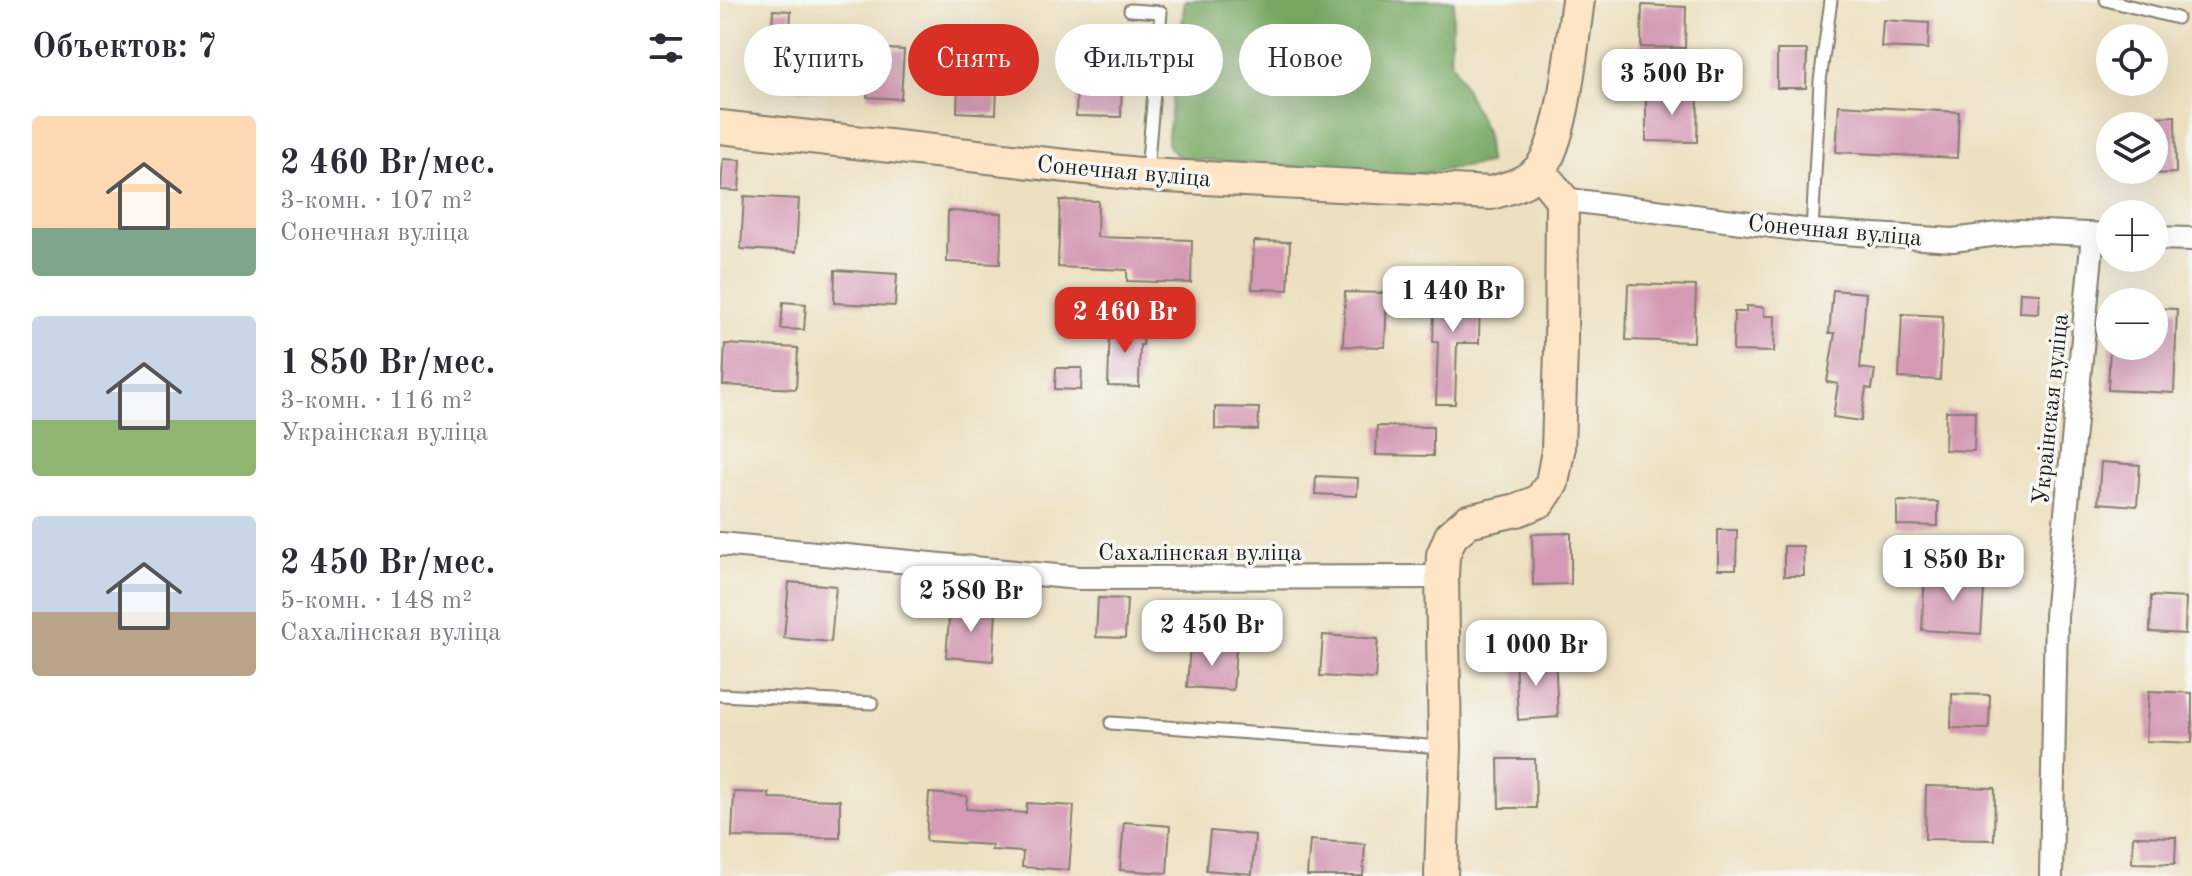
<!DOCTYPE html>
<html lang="ru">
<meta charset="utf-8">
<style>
:root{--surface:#fff;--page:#f7f7f7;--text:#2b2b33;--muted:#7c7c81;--accent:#d93025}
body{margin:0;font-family:"Old Standard TT",serif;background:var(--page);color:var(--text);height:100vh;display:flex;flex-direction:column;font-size:30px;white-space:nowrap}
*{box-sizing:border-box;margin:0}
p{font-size:26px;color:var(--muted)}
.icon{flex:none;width:44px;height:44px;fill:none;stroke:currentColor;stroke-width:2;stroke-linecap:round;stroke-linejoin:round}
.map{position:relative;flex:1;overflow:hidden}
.panel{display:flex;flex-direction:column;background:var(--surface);width:720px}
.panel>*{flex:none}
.guide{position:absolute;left:24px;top:24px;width:760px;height:72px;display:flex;gap:16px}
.buttons{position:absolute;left:1376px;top:24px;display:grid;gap:16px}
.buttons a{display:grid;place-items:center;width:72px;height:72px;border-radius:50%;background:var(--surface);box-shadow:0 8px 32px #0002;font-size:40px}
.price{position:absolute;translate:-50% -68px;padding:0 18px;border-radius:16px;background:#fff;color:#222;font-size:26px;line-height:52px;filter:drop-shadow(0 2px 4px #0008)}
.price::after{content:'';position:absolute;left:50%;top:48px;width:24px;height:18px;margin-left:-12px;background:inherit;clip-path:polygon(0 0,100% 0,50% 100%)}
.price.on{background:var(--accent);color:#fff}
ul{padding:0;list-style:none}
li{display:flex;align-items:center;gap:24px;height:200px;padding:0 32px}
li span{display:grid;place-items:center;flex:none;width:224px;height:160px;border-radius:8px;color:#555}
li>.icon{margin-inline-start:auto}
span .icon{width:96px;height:96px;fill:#fffc;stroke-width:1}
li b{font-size:34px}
h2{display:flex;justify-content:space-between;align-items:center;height:96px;padding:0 32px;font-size:34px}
.pill{padding:0 28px;border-radius:36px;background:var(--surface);box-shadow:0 8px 32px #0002;font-size:28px;line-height:72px}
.pill.on{background:var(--accent);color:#fff}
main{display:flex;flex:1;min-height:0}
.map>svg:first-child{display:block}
.forest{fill:#78a963;stroke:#4a6240;stroke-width:2}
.building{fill:#d499b4}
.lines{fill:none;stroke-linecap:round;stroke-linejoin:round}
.lane-casing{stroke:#847e6e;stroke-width:15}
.street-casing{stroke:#847e6e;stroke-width:26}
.secondary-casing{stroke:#847e6e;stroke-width:36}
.lane{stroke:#fff;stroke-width:11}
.street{stroke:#fff;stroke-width:22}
.secondary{stroke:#fde5c5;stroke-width:32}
.labels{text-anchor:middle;stroke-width:7;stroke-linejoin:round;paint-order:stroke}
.street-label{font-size:24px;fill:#1c1c1c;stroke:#f6f6f2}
</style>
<main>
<section class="panel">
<h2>Объектов: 7<svg class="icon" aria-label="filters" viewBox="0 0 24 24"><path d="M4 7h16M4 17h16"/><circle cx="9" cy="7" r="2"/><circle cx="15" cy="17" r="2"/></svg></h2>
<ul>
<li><span style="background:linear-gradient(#ffd9b3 70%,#7fa58c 0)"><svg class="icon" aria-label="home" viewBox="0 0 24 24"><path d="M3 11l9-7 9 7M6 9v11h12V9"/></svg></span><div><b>2 460 Br/мес.</b><p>3-комн. · 107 m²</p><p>Сонечная вуліца</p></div></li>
<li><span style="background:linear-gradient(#c9d6e8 65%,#8fb573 0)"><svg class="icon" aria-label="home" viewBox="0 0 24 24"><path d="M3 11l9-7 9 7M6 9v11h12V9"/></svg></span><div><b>1 850 Br/мес.</b><p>3-комн. · 116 m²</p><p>Украінская вуліца</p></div></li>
<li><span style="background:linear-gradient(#c9d6e8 60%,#b9a48a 0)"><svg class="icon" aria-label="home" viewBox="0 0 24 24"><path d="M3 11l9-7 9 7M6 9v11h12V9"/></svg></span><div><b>2 450 Br/мес.</b><p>5-комн. · 148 m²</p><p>Сахалінская вуліца</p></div></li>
</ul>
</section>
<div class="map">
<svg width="1472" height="876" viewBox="0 0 1472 876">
<rect width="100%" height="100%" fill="#f6f6f2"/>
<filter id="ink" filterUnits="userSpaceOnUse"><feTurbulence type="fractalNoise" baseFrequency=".0125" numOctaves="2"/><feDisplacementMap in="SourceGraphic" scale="16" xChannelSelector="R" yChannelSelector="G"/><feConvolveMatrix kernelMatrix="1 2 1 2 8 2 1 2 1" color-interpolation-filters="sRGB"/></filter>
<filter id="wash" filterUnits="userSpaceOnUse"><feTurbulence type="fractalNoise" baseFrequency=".006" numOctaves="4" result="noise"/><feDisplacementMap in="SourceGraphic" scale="32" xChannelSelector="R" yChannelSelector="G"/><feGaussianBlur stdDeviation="1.8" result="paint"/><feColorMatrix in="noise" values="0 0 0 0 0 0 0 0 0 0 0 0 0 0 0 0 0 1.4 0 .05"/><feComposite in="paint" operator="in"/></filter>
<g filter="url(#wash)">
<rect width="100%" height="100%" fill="#ece0c0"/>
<path class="forest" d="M 465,0 L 734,0 L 730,58 L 766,132 L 769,163 L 687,176 L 459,158 L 447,144 Z"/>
<g id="blocks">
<g class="building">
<path d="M 922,5 L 966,7 L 965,48 L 921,47 Z"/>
<path d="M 53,10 L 71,11 L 70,32 L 52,31 Z"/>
<path d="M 1163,20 L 1209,23 L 1208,49 L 1161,47 Z"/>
<path d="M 70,43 L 106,45 L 104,91 L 67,89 Z"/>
<path d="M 358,44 L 403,45 L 401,117 L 356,116 Z"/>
<path d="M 150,48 L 184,50 L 181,99 L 147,97 Z"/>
<path d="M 1057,50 L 1087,50 L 1086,88 L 1057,88 Z"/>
<path d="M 239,56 L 278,58 L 276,114 L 237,112 Z"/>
<path d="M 926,92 L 978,92 L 977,142 L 926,141 Z"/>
<path d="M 1119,105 L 1239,112 L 1237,158 L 1116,152 Z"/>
<path d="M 1455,116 L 1456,173 L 1434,174 L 1434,117 Z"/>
<path d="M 3,159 L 21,160 L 19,191 L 1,190 Z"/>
<path d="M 24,196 L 79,199 L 76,252 L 21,249 Z"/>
<path d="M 340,200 L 378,201 L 377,237 L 472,240 L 471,283 L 407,281 L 407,270 L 338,267 Z"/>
<path d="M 228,211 L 282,213 L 280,264 L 227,262 Z"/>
<path d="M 534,241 L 570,242 L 568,290 L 532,289 Z"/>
<path d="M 115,270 L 177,274 L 175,306 L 114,303 Z"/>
<path d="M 908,284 L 976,286 L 974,342 L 906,340 Z"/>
<path d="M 715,287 L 760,289 L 759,343 L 737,343 L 735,404 L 716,404 L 718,342 L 713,342 Z"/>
<path d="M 1113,290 L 1146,293 L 1140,368 L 1155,370 L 1152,389 L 1146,388 L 1141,421 L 1113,417 L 1118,384 L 1107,382 L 1115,333 L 1109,333 Z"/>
<path d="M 625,292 L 667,293 L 665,347 L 623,346 Z"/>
<path d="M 1300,292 L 1319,293 L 1318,313 L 1299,312 Z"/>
<path d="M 63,302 L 86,304 L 84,330 L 61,329 Z"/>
<path d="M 1026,306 L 1044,307 L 1044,316 L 1055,316 L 1054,352 L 1013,351 L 1014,312 L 1026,312 Z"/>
<path d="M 1434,308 L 1457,309 L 1454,393 L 1388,390 L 1390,346 L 1434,346 Z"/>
<path d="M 1182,314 L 1223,316 L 1220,380 L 1179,378 Z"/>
<path d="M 390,325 L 424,326 L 423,345 L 420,345 L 419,387 L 388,386 Z"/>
<path d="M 5,344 L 78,348 L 76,389 L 3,385 Z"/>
<path d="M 336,368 L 362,368 L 361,390 L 335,389 Z"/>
<path d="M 495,407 L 539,408 L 538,430 L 495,429 Z"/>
<path d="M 1226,411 L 1255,411 L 1254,451 L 1225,450 Z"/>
<path d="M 657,426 L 713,427 L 713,456 L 656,455 Z"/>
<path d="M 1381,462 L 1420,465 L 1417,506 L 1378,503 Z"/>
<path d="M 596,476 L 638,478 L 637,496 L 595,494 Z"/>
<path d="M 1177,501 L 1218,502 L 1218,526 L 1177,525 Z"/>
<path d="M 998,530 L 1017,530 L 1016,569 L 998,569 Z"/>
<path d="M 851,533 L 851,584 L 813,585 L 812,534 Z"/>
<path d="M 1064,546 L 1083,546 L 1084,576 L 1064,576 Z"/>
<path d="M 1205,573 L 1265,576 L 1261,634 L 1202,630 Z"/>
<path d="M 69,582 L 116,586 L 111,642 L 64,638 Z"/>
<path d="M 1431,596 L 1466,598 L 1465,634 L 1430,632 Z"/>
<path d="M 378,598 L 407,599 L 405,638 L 376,637 Z"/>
<path d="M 230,608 L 276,611 L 273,661 L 226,657 Z"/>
<path d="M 603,635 L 658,639 L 655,679 L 600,676 Z"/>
<path d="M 470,645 L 516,648 L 513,690 L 467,687 Z"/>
<path d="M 835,655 L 838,717 L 798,720 L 795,658 Z"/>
<path d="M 1429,691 L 1472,693 L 1472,743 L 1426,741 Z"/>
<path d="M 1232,694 L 1270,695 L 1269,729 L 1231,728 Z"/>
<path d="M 778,759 L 815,759 L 816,808 L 779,808 Z"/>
<path d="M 1206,786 L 1275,788 L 1274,840 L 1205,839 Z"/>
<path d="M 14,792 L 49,793 L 49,798 L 120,800 L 120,838 L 12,837 Z"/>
<path d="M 209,793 L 247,796 L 246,809 L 306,813 L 307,803 L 354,806 L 349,870 L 302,867 L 303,852 L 271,850 L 272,845 L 206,841 Z"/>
<path d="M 404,822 L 450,826 L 447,873 L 400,870 Z"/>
<path d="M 490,831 L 535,835 L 532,874 L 486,870 Z"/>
<path d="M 1413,836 L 1456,837 L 1455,864 L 1412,863 Z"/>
<path d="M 590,840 L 645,844 L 643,876 L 587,876 Z"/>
</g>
</g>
</g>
<g filter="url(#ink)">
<use href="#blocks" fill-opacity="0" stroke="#847e6e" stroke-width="2"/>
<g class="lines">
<g class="lane-casing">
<g id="lane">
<path d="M 1386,0 L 1457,18"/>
<path d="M 410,10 L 441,12 L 427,171"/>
<path d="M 1092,231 L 1100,81 L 1111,0"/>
<path d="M 0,695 L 152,703"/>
<path d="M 391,723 L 722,747"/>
</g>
</g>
<g class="street-casing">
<g id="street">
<path d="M 842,199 L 1092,231 L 1233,240 L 1301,231 L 1390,235"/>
<path d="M 1434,238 L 1472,239"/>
<path d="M 0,544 L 358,578 L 722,577"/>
<path d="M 1331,876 L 1336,616 L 1373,235"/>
</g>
</g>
<g class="secondary-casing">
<g id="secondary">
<path d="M 0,127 L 427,175 L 771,193 C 789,188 808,183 820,169 C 844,140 852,40 858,0"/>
<path d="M 721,876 L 725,747 L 722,577 L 723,555 L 731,536 L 748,521 L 797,510 L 820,501 L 832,483 L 838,451 L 841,348 L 842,199 L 819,171"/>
</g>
</g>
<use href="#lane" class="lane"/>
<use href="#street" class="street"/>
<use href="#secondary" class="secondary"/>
</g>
</g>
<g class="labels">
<g class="street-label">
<text transform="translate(404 171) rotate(5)" y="8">Сонечная вуліца</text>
<text transform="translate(1115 230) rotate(5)" y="8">Сонечная вуліца</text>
<text transform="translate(1330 409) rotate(-84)" y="8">Украінская вуліца</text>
<text x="480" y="560">Сахалінская вуліца</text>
</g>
</g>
</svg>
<div class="buttons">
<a><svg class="icon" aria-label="locate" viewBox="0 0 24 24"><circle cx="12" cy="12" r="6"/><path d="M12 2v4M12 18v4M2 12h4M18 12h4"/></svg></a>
<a><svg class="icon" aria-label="layers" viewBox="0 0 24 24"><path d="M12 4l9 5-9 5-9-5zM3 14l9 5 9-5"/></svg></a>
<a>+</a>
<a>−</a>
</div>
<b class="price" style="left:952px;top:117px">3 500 Br</b>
<b class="price" style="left:733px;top:334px">1 440 Br</b>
<b class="price on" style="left:405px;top:355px">2 460 Br</b>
<b class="price" style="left:1233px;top:603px">1 850 Br</b>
<b class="price" style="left:251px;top:634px">2 580 Br</b>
<b class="price" style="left:492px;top:668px">2 450 Br</b>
<b class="price" style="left:816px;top:688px">1 000 Br</b>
<div class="guide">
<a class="pill">Купить</a>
<a class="pill on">Снять</a>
<a class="pill">Фильтры</a>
<a class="pill">Новое</a>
</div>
</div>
</main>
